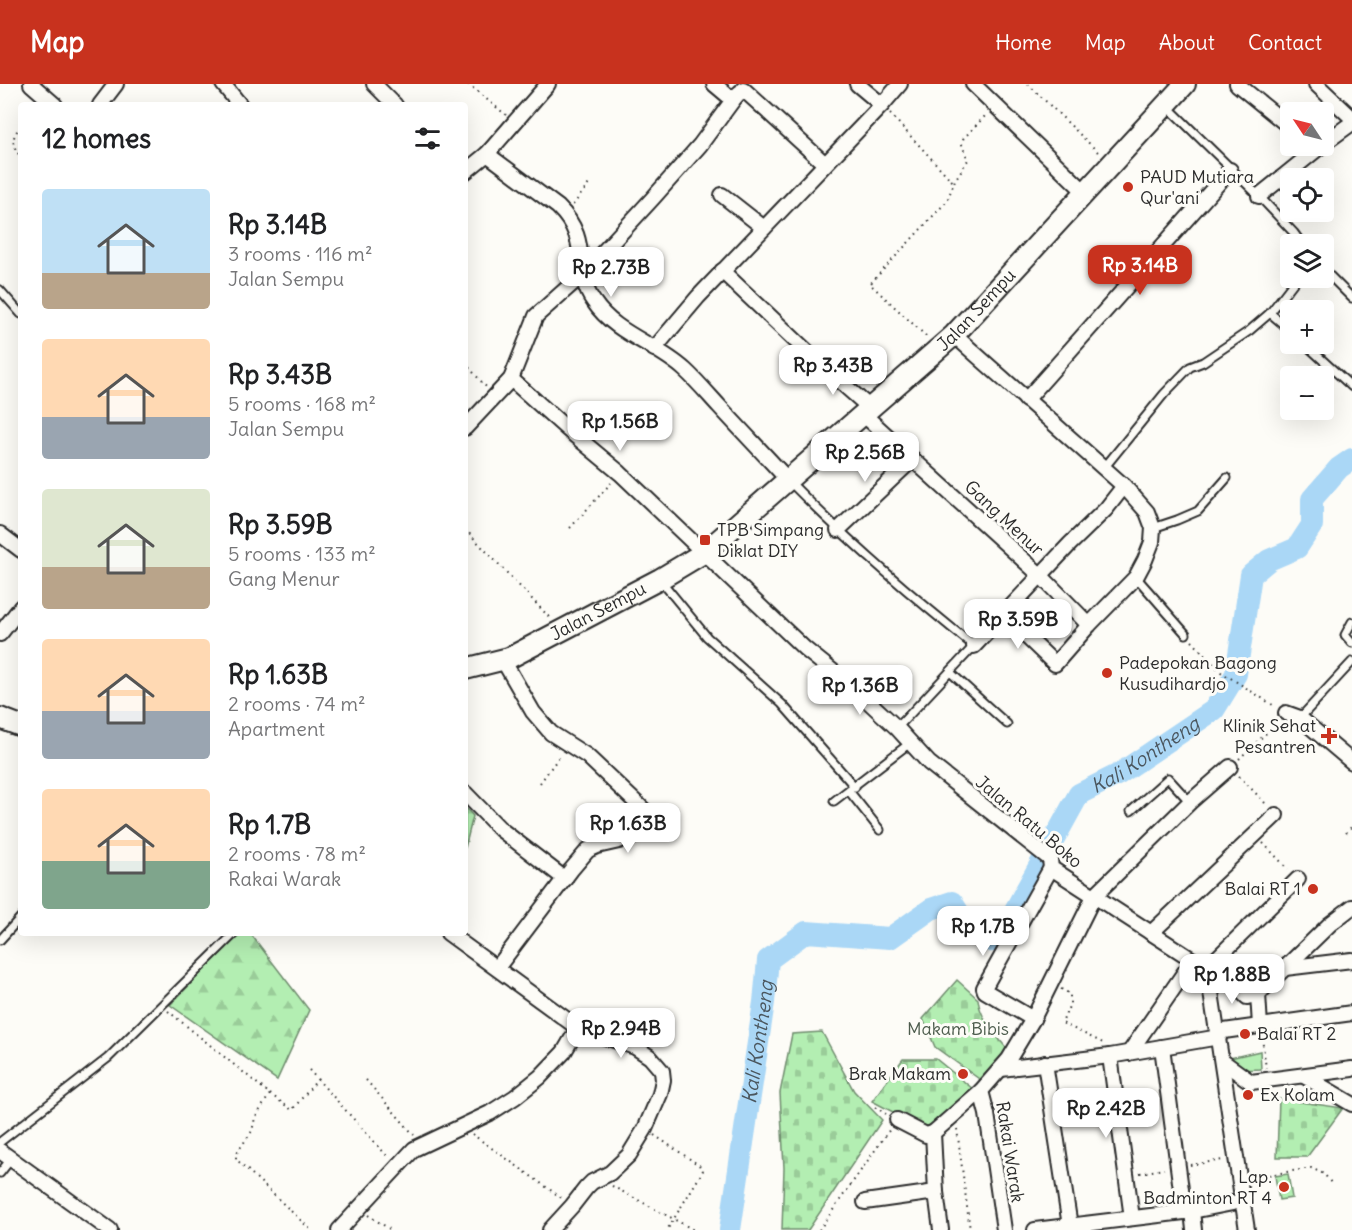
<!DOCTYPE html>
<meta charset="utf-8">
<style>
:root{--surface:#fff;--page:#f6f6f6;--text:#202124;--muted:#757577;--accent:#c8321e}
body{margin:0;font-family:Delius,sans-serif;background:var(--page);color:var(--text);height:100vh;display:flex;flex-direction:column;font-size:22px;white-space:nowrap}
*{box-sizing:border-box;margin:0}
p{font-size:20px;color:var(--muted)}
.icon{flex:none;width:33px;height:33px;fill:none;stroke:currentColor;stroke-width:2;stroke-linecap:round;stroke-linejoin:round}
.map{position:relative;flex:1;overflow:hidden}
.side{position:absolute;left:18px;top:18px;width:450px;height:834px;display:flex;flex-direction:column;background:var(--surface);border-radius:6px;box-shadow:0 6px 24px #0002}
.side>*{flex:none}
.needle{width:39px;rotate:305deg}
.buttons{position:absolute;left:1280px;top:18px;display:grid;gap:12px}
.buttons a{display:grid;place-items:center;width:54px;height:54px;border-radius:6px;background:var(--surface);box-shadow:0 6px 24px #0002;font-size:30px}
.price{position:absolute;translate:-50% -51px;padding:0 14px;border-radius:12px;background:#fff;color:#222;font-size:20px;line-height:39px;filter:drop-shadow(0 2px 3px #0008)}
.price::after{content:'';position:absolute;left:50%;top:36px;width:18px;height:14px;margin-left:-9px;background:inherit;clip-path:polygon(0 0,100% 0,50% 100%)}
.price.active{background:var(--accent);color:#fff}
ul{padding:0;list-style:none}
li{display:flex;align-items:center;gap:18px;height:150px;padding:0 24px}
li span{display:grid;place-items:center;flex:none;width:168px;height:120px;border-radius:6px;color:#555}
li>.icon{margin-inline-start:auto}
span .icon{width:72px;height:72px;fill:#fffc;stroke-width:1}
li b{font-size:26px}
h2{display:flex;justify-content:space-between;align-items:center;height:72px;padding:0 24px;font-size:26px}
header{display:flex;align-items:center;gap:36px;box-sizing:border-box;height:84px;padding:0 30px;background:var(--accent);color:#fff}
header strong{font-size:28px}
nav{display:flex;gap:33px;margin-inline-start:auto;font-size:21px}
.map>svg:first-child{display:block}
.green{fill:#b3eeb2;stroke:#6f8c6e;stroke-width:1.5}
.forest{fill:url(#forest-firs);stroke:#6f8c6e;stroke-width:1.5}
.cemetery{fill:url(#cemetery-stones);stroke:#6f8c6e;stroke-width:1.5}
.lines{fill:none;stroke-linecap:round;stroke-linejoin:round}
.river{stroke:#aad7f6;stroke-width:22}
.lane-casing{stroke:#2b2b2b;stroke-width:11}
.street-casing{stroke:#2b2b2b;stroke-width:18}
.secondary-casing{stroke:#2b2b2b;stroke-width:24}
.path{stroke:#2b2b2b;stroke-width:2;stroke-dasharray:1.5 4.5;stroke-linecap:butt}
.lane{stroke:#fdfcf7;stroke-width:7}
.street{stroke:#fdfcf7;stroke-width:14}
.secondary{stroke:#fdfcf7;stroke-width:20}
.poi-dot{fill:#c8321e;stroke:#fdfcf7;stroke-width:2}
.labels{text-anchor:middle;stroke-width:6;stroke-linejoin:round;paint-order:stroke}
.poi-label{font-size:18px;fill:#2b2b2b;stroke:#fdfcf7;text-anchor:start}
.street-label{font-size:18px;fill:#2b2b2b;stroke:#fdfcf7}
.park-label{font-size:18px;fill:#4d5c4d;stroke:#fdfcf7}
.water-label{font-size:20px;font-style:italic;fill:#4b565e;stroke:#fdfcf7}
</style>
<header>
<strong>Map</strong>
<nav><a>Home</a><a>Map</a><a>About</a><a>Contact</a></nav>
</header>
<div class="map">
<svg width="1352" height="1146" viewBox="0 0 1352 1146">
<defs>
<pattern id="forest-firs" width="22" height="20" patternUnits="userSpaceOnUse" patternTransform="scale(1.5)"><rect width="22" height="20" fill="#b3eeb2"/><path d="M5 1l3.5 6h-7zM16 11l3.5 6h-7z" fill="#9acc99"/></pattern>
<pattern id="cemetery-stones" width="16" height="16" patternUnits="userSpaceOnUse" patternTransform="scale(1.5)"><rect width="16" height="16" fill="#b3eeb2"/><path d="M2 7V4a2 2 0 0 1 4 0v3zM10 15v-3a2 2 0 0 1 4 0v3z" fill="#9acc99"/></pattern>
</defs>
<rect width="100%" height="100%" fill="#fdfcf7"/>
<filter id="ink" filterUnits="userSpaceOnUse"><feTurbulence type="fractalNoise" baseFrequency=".0167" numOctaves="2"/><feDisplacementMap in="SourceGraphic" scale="12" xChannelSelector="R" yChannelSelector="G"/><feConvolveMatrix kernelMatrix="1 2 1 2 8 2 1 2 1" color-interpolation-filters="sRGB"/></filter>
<g filter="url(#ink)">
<g class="green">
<path d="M 1260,967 L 1261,985 L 1239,986 L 1231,978 L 1230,974 Z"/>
<path d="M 1288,1090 L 1292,1114 L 1279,1116 L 1275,1092 Z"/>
</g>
<g class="forest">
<path d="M 465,723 L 473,732 L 465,764 Z"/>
<path d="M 240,849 L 250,849 L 309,926 L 277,996 L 170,921 Z"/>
</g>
<g class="cemetery">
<path d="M 957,896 L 978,915 C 980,935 996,951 1008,966 L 982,997 L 935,963 L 923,935 Z"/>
<path d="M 822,948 L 854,1007 L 882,1036 L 808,1146 L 782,1146 L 784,1084 L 780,1009 L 792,950 Z"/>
<path d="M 903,975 L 936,975 L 973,1005 L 929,1047 L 872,1017 Z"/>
<path d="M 1279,1015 L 1343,1024 L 1307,1073 L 1277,1073 Z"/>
</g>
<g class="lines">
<path class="river" id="s1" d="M 730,1146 L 764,918 L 768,876 L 806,848 L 890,854 L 931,825 L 952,818 L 970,847 L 991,857 L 1004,846 L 1079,710 L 1119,690 L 1214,626 L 1236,590 L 1251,491 L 1269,476 L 1297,464 L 1312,441 L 1312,415 L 1339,384 L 1352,375"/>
<g class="lane-casing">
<g id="lane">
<path d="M 1167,22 L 1259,112 L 1294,149 L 1302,160"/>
<path d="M 1323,185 L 1352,214"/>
<path d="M 0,206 L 21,230"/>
<path d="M 1270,229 L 1290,246"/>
<path d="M 1305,260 L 1352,303"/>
<path d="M 1104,384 L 1164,310 L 1190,283 L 1203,278 L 1249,247 L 1270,229 L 1297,194"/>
<path d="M 789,397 C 847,456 909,510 974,562 L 897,644"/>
<path d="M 1153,444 L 1177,436 L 1198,427 L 1227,394"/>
<path d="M 1136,493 L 1186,550"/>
<path d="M 662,498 L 707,553 L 782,620 L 855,703"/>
<path d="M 1352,538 L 1345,551 L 1352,559"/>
<path d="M 950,588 L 1007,640"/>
<path d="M 1300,634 L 1352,578"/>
<path d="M 849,707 L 880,746"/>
<path d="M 834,717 L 910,659"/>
<path d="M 1131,727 L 1168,694 L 1190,718"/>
<path d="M 0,856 L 21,833"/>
<path d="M 0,1058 L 108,974 L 235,849"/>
<path d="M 0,1089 L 11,1075"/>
</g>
</g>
<g class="street-casing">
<g id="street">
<path d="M 31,0 L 55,21"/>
<path d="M 223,0 L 240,21"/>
<path d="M 374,0 L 395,21"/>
<path d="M 714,0 L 733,16 L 739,9"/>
<path d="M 857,0 L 882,21 L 900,0"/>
<path d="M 973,0 L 1085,108"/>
<path d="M 1237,0 L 1290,43"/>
<path d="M 1316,0 L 1352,34"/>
<path d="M 743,5 L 825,80"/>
<path d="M 100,21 L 116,0"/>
<path d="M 1323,60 L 1352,39"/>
<path d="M 487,70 L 548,0"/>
<path d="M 465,88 L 487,70 L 558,123 C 593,157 571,186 594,218 C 615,250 657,260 685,286 C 697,297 708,310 719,322 C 742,347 765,371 787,395"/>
<path d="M 722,111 L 764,144"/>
<path d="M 1259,112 L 1321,62"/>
<path d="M 722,187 L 817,277 L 870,324"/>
<path d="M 954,251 L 1124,402 L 1147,428 L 1153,444 L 1152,458 L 1145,476 L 1136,493 L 1089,541 L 1055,580 L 1003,530"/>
<path d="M 654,265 L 698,213 L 882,21"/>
<path d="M 511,295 L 566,344 L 620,389 L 805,565 L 856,606 L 897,644 L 929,679 L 1050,775 L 1051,784 L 1193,876 L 1205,886 L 1209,895 L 1247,1146"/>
<path d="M 1026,316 L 1230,86"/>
<path d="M 863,330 L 1040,491 L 1089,541"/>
<path d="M 465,344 L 511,295 L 536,232 L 582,191 L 653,114 L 700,61 L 733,16"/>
<path d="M 838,446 L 913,375"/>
<path d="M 0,450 L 21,466"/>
<path d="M 0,550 L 21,523"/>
<path d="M 974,562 L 1070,460 L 1106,425 L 1124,402"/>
<path d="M 1286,629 L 1300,634 L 1352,678"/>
<path d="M 465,709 L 500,745 L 565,795"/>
<path d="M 448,849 L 578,944 L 635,963 L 650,973 L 662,987 L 663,996 L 660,1010 L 645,1045 L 629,1071 L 610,1089 L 592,1098 L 586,1104 L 572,1122 L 550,1146"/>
<path d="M 1151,849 L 1276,731"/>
<path d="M 497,884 L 571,786 L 588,766 L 597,762 L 619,757 L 646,728 L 587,672 L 551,649 L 533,628 L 503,576"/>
<path d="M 1285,884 L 1352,876"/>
<path d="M 1205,886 L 1298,795"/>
<path d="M 1206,888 L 1218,885 L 1247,913 L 1258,910 L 1260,942"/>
<path d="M 1258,910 L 1330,840 L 1352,823"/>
<path d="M 1033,935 L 985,907 L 984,904 L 1051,784"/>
<path d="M 1217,948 L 1352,929"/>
<path d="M 1162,963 L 1184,1128"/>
<path d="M 1129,969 L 1193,876"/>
<path d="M 1110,972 L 1132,1134"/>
<path d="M 1222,977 L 1251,998 L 1352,985"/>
<path d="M 1045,979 L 1070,1142"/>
<path d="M 1001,985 L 1110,972 L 1219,953"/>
<path d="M 1304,992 L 1352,1020"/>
<path d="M 897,1036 L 926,1051 L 933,1049"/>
<path d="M 0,1067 L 110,1146"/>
<path d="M 865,1118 L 936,1108"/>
<path d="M 1192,1127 L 1194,1146"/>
<path d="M 339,1146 L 414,1065 L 490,1029 L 515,1013 L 540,993 L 564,968 L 578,944"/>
<path d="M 941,1146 L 936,1108 L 933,1049 L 981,1007"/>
<path d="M 1004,1146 L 987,1030 L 981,1007 L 1009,975 L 1033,935 L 1094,812 L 1190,718 L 1230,683"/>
<path d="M 1035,1146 L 1192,1127 L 1243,1117"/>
</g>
</g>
<g class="secondary-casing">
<g id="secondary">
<path id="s2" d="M 465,585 L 509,574 L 660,495 L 705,468 L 954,251 L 1185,0"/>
<path d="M 0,634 L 21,642"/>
</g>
</g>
<g class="path">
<path d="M 468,0 L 506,31"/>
<path d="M 1028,0 L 1100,70"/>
<path d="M 890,30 L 954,99"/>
<path d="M 21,42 C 11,53 11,61 21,73"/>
<path d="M 573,121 L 589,100"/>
<path d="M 926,252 L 870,200 L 947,117 L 955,96 L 968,76 L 962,61 L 963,55 L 986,31"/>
<path d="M 465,279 L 487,304"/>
<path d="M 570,444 L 611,399"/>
<path d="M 465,445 L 550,534"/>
<path d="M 1192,557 L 1221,588 L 1276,623"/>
<path d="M 1239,675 L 1278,638"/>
<path d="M 1239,692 L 1268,722"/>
<path d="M 540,699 L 561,670"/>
<path d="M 1346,749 L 1352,742"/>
<path d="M 1263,759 L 1288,785"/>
<path d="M 1061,905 L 1070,910 L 1070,920 L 1062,939 L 1103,959"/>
<path d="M 168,927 L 270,1010 L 255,1034 L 252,1047 L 236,1070 L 236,1075 L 311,1146"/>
<path d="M 1262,954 L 1266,984"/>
<path d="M 309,986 L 389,1074"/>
<path d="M 366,996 L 414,1051"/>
<path d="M 270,1010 L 292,1026 L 318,995"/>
<path d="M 875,1023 L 886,1030"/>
<path d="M 957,1045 L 970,1146"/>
<path d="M 472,1050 L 563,1115"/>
<path d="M 654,1051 L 699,1081 L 703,1087 L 667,1146"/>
<path d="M 1190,1081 L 1223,1076"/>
<path d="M 1140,1089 L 1164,1085"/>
<path d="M 1251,1094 L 1311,1084 L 1324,1090 L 1332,1100"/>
<path d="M 612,1102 L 694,1146"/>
<path d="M 368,1131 L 391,1146"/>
<path d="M 819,1146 L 890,1045"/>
</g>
<use href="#lane" class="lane"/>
<use href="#street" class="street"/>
<use href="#secondary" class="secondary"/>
</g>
</g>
<g class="poi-dot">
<circle cx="1128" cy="103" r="6"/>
<rect x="699" y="450" width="12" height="12" rx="3"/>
<circle cx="1107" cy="589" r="6"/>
<path d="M1326 643h6v6h6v6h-6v6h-6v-6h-6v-6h6z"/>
<circle cx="1313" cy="805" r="6"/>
<circle cx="1245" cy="950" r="6"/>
<circle cx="963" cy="990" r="6"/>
<circle cx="1248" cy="1011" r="6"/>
<circle cx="1284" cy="1103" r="6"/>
</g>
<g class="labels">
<g class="poi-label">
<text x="1140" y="99">PAUD Mutiara<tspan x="1140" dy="21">Qur'ani</tspan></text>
<text x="717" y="452">TPB Simpang<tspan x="717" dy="21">Diklat DIY</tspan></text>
<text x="1119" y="585">Padepokan Bagong<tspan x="1119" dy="21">Kusudihardjo</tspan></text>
<text x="1316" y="648" text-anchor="end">Klinik Sehat<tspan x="1316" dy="21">Pesantren</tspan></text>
<text x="1301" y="811" text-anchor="end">Balai RT 1</text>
<text x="1257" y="956">Balai RT 2</text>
<text x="951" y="996" text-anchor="end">Brak Makam</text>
<text x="1260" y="1017">Ex Kolam</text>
<text x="1272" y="1099" text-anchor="end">Lap.<tspan x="1272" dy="21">Badminton RT 4</tspan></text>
</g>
<g class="street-label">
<text dy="6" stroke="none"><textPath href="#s2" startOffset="632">Jalan Sempu</textPath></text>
<text transform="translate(1004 434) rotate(43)" y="6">Gang Menur</text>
<text dy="6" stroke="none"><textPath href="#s2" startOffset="146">Jalan Sempu</textPath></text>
<text transform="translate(1029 738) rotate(40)" y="6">Jalan Ratu Boko</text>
<text transform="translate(1010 1068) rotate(81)" y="6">Rakai Warak</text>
</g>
<g class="park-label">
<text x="958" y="951">Makam Bibis</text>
</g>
<g class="water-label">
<text dy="7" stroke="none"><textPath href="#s1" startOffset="783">Kali Kontheng</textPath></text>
<text dy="7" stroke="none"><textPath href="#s1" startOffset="190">Kali Kontheng</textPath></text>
</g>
</g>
</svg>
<div class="buttons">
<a><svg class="needle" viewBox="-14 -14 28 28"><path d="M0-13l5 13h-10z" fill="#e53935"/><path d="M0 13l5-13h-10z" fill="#757577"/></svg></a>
<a><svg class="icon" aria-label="locate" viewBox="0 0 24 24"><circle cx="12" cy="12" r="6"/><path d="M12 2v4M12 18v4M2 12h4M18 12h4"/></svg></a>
<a><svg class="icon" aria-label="layers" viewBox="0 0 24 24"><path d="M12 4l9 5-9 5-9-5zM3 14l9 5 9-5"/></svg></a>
<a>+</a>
<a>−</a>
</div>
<b class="price active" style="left:1140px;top:212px">Rp 3.14B</b>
<b class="price" style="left:611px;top:214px">Rp 2.73B</b>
<b class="price" style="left:833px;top:312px">Rp 3.43B</b>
<b class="price" style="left:620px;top:368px">Rp 1.56B</b>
<b class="price" style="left:865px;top:399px">Rp 2.56B</b>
<b class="price" style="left:1018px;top:566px">Rp 3.59B</b>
<b class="price" style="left:860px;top:632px">Rp 1.36B</b>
<b class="price" style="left:628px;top:770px">Rp 1.63B</b>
<b class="price" style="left:983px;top:873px">Rp 1.7B</b>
<b class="price" style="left:1232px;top:921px">Rp 1.88B</b>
<b class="price" style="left:621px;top:975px">Rp 2.94B</b>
<b class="price" style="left:1106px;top:1055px">Rp 2.42B</b>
<section class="side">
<h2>12 homes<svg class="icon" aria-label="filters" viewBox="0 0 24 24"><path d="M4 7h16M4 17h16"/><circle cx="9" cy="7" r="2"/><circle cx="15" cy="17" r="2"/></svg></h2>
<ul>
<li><span style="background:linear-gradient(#bfe0f5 70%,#b9a48a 0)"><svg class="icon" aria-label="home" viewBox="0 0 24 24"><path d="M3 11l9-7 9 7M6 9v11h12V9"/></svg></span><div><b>Rp 3.14B</b><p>3 rooms · 116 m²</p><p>Jalan Sempu</p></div></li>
<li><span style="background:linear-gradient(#ffd9b3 65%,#9aa5b1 0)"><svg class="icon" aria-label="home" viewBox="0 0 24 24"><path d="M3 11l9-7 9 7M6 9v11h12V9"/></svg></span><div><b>Rp 3.43B</b><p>5 rooms · 168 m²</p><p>Jalan Sempu</p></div></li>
<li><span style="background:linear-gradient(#dfe7d0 65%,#b9a48a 0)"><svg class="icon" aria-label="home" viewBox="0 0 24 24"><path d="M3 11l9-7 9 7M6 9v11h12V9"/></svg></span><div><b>Rp 3.59B</b><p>5 rooms · 133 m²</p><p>Gang Menur</p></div></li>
<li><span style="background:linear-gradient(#ffd9b3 60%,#9aa5b1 0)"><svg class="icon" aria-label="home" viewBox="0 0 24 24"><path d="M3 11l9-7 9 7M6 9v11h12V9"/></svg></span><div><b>Rp 1.63B</b><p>2 rooms · 74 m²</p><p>Apartment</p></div></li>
<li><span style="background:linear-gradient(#ffd9b3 60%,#7fa58c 0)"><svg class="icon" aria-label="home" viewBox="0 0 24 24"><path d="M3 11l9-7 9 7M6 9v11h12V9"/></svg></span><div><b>Rp 1.7B</b><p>2 rooms · 78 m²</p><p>Rakai Warak</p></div></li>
</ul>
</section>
</div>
